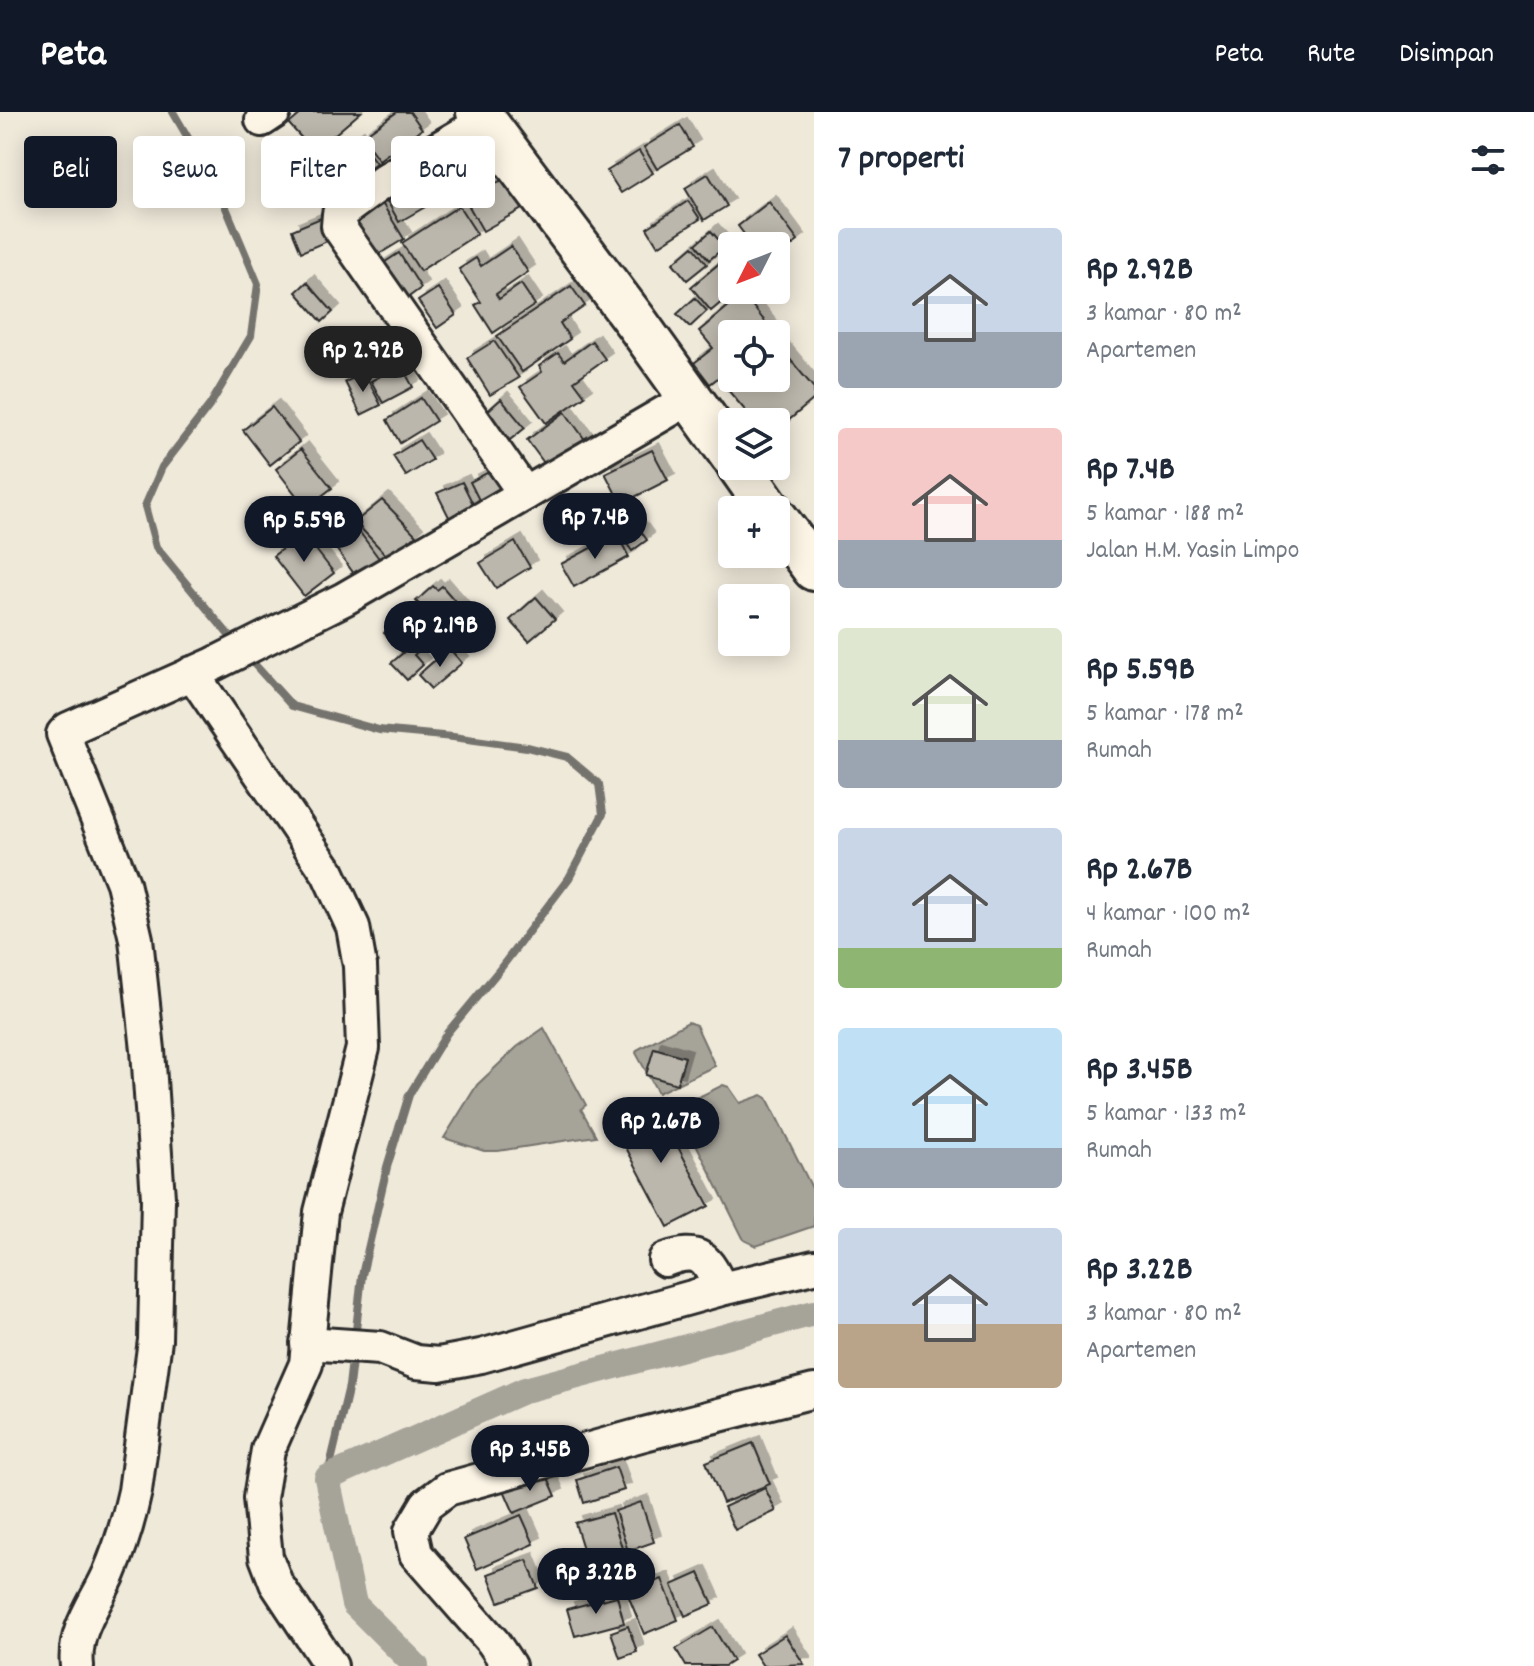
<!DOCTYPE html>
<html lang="id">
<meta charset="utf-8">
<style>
:root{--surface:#fff;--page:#f6f6f7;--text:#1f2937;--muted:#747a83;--accent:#111827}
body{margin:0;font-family:Dekko,sans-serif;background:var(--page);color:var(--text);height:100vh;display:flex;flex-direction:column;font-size:30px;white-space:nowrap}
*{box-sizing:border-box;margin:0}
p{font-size:26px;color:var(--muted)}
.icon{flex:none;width:44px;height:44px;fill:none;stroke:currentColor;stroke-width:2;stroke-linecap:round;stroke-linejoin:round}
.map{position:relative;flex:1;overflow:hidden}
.drawer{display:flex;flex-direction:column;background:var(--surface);width:720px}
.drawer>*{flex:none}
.banner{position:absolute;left:24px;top:24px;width:670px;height:72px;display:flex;gap:16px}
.needle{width:52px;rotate:228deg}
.controls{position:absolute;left:718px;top:120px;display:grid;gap:16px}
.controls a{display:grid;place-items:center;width:72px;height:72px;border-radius:8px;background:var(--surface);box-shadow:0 4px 20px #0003;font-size:40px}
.price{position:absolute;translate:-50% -68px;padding:0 18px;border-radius:28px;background:var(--accent);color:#fff;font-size:26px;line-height:52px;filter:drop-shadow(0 2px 4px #0008)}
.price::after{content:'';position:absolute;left:50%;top:48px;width:24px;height:18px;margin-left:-12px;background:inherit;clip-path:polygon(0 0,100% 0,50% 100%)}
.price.selected{background:#222;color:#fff}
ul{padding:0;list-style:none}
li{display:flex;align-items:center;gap:24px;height:200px;padding:0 24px}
li span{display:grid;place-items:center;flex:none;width:224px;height:160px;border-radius:8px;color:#555}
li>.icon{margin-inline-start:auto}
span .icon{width:96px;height:96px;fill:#fffc;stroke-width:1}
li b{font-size:34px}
h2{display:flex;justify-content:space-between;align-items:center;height:96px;padding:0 24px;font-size:34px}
.chip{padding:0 28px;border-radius:8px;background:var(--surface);box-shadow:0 4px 20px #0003;font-size:28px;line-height:72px}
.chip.selected{background:var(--accent);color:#fff}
header{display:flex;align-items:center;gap:48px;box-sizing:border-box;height:112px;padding:0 40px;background:var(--accent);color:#fff}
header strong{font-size:38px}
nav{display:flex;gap:44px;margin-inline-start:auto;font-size:28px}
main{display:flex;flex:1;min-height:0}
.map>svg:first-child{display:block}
.water{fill:#a6a399;stroke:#75736d;stroke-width:2}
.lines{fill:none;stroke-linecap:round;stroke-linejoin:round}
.stream{stroke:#75736d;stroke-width:8}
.canal{stroke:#a6a399;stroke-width:26}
.building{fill:#bcb7ac;stroke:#2b2b2b;stroke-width:2;filter:url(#shadow)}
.minor-casing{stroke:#2b2b2b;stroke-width:38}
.major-casing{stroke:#2b2b2b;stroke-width:48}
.minor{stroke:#fcf5e5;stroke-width:32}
.major{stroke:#fcf5e5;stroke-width:42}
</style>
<header>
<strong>Peta</strong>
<nav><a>Peta</a><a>Rute</a><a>Disimpan</a></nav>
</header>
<main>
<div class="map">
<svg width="814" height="1554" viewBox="0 0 814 1554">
<defs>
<filter id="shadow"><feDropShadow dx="7" dy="-7" stdDeviation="0" flood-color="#0004"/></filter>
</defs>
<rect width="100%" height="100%" fill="#efe9da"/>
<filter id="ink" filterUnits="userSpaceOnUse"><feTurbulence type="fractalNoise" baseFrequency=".0125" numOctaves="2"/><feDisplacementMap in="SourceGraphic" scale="16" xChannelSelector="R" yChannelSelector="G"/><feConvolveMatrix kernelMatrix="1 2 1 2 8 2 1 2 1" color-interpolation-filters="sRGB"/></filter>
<g filter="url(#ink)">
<g class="water">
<path d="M 688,910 L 696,913 L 715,954 L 658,981 L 636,941 L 637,938 Z"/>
<path d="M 544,916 L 586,993 L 581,997 L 596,1024 L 498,1039 L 484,1039 L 444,1026 L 477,973 L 517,935 Z"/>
<path d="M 723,973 L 729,975 L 740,991 L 762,983 L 767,986 L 814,1080 L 814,1114 L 756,1134 L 744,1128 L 681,1002 L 681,996 L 686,991 Z"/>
</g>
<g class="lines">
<g class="stream">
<path d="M 173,0 L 219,79 L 258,172 L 251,224 L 210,293 L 162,355 L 145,394 L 156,435 L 237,533"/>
<path d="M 246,543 L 292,594 L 379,618 L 453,625 L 527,635 L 567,645 L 599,672 L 603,702 L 569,766 L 500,857 L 447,921 L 409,983 L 387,1055 L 362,1163 L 355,1227"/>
<path d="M 327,1366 L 349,1274 L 353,1240"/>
</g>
<path class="canal" d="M 416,1554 L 354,1492 L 327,1366 L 525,1278 L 814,1201"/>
</g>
<g class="building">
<path d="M 303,0 L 361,0 L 314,40 L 289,12 Z"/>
<path d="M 397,0 L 410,0 L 422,17 L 379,48 L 362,25 Z"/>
<path d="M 680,13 L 693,35 L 657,57 L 644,35 Z"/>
<path d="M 357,25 L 376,51 L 356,65 L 338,39 Z"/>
<path d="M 639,39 L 653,61 L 621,81 L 607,59 Z"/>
<path d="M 314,40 L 331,61 L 305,82 L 288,60 Z"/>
<path d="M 435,47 L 453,79 L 399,110 L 381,78 Z"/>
<path d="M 512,62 L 529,93 L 483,119 L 466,89 Z"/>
<path d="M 708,62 L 727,94 L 704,108 L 685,76 Z"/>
<path d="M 377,83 L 404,127 L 368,149 L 341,105 Z"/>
<path d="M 688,89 L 700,107 L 658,134 L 647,116 Z"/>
<path d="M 769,90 L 798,129 L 776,146 L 776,134 L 753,134 L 738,114 Z"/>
<path d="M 459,94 L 477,122 L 420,159 L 402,131 Z"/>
<path d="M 328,103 L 337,125 L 301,140 L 292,118 Z"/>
<path d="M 711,119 L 725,135 L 709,148 L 696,132 Z"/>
<path d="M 511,134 L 528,160 L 496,182 L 499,187 L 521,172 L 535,193 L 493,221 L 475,193 L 481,190 L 459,157 L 476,146 L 481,154 Z"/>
<path d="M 693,134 L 707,152 L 687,168 L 673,151 Z"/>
<path d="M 399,141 L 421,176 L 399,192 L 376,156 Z"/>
<path d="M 722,149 L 732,161 L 732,178 L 736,178 L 711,199 L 691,175 Z"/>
<path d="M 307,170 L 333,200 L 322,210 L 296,180 Z"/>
<path d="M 571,174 L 585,194 L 560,211 L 570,227 L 522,260 L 497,224 Z"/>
<path d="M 438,176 L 456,203 L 437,216 L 418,189 Z"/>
<path d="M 743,182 L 774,221 L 732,222 L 732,255 L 710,272 L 694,251 L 713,236 L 699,219 Z"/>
<path d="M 695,186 L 707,199 L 690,215 L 677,202 Z"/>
<path d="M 494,229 L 519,266 L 490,283 L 467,246 Z"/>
<path d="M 592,229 L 605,247 L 574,269 L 585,284 L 546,311 L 520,275 L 542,260 L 539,254 L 558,241 L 564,249 Z"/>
<path d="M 778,233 L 814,276 L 814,287 L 776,319 L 776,310 L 755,310 L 727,277 L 739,266 L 776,266 Z"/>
<path d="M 354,237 L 363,256 L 343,265 L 334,247 Z"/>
<path d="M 401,253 L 413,275 L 383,291 L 371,269 Z"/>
<path d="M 364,261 L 381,293 L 361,303 L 345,270 Z"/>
<path d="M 421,286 L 436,309 L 400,331 L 387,308 Z"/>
<path d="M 501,287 L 525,316 L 506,331 L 483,303 Z"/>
<path d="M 272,295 L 299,330 L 270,353 L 243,318 Z"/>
<path d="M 565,300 L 586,329 L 547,355 L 527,328 Z"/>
<path d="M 419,328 L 432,348 L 406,364 L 393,344 Z"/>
<path d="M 301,337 L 332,376 L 306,396 L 276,357 Z"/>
<path d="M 652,338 L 668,368 L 621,392 L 605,361 Z"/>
<path d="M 496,356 L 511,386 L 485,400 L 470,370 Z"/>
<path d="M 462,370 L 478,402 L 453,413 L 437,381 Z"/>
<path d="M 382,388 L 416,423 L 390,447 L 355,410 Z"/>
<path d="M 621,392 L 647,428 L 632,439 L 607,403 Z"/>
<path d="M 350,407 L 386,456 L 362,473 L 327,424 Z"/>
<path d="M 303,421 L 334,461 L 304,484 L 273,444 Z"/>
<path d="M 617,422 L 629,445 L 574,475 L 561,452 Z"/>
<path d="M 515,430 L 530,455 L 496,476 L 480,451 Z"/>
<path d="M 433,474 L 437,478 L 442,474 L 467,503 L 445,522 L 416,489 Z"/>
<path d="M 536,485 L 555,507 L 529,529 L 510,508 Z"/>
<path d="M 398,507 L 423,534 L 414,543 L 423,553 L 407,568 L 391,551 L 403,541 L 384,521 Z"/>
<path d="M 449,536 L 462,551 L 431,577 L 418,563 Z"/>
<path d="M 654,936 L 685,945 L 677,972 L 646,963 Z"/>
<path d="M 655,991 L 709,1094 L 668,1115 L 614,1013 Z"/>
<path d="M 753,1331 L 770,1372 L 723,1391 L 706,1350 Z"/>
<path d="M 616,1355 L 624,1378 L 584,1391 L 577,1368 Z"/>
<path d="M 546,1361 L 556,1384 L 514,1401 L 504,1378 Z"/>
<path d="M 765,1376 L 776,1399 L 735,1418 L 724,1395 Z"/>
<path d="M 641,1390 L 654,1430 L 628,1439 L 615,1399 Z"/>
<path d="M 611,1401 L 624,1442 L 588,1453 L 575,1411 Z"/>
<path d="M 521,1403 L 534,1432 L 477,1457 L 464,1427 Z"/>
<path d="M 527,1448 L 538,1476 L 499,1490 L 488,1462 Z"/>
<path d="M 699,1461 L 713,1492 L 685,1504 L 672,1473 Z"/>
<path d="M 662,1467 L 678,1508 L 644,1522 L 627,1481 Z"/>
<path d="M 617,1484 L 624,1511 L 575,1524 L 567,1497 Z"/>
<path d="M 628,1514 L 637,1540 L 620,1546 L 611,1520 Z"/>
<path d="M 713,1515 L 733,1549 L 725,1554 L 686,1554 L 676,1537 Z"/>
<path d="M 785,1523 L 804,1552 L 763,1554 L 755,1542 Z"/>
</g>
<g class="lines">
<g class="minor-casing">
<g id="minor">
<path d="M 262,8 L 274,0"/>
<path d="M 485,9 L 388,66 L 339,102 L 338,114 L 525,382 L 690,286"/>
<path d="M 192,561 L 328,761 L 353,815 L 360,854 L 363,936 L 321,1100 L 306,1252 L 268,1338 L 260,1386 L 266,1445 L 276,1471 L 331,1554"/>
<path d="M 665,1148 C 700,1135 707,1146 721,1177"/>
<path d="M 307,1231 L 380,1236 L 416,1250 L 439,1252 L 481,1244 L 721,1177 L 814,1155"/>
<path d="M 77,1554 C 73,1519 95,1493 109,1462 C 120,1436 129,1408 135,1379 L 155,1228 L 158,1086 L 148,938 L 136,827 L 123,771 L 63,622 L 68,617 L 214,552 L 344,487 L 525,382"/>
<path d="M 509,1554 L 493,1530 L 416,1442 L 411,1419 L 427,1392 L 447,1377 L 644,1322 L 814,1279"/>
</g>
</g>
<g class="major-casing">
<g id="major">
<path d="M 478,0 L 636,210 L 732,344"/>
<path d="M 739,354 L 770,398"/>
<path d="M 776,406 L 814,457"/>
</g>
</g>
<use href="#minor" class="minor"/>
<use href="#major" class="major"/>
</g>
</g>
</svg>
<div class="controls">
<a><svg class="needle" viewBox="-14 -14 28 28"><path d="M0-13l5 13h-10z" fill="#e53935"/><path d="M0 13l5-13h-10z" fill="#747a83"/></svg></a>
<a><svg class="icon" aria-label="locate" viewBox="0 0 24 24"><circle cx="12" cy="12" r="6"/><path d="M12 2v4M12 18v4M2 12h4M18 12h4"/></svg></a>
<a><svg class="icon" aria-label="layers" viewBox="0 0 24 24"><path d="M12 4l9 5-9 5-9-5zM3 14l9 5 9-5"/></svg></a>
<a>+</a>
<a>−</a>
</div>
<b class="price selected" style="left:363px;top:282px">Rp 2.92B</b>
<b class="price" style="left:595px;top:449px">Rp 7.4B</b>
<b class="price" style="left:304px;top:452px">Rp 5.59B</b>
<b class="price" style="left:440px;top:557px">Rp 2.19B</b>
<b class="price" style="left:661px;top:1053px">Rp 2.67B</b>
<b class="price" style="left:530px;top:1381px">Rp 3.45B</b>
<b class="price" style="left:596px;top:1504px">Rp 3.22B</b>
<div class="banner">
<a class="chip selected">Beli</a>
<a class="chip">Sewa</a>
<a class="chip">Filter</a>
<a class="chip">Baru</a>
</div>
</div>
<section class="drawer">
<h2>7 properti<svg class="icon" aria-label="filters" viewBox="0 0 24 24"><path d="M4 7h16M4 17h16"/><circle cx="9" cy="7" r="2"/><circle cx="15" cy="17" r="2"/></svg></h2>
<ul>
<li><span style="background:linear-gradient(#c9d6e8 65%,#9aa5b1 0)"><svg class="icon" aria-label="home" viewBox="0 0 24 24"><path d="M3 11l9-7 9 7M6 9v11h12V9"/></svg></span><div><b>Rp 2.92B</b><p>3 kamar · 80 m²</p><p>Apartemen</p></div></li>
<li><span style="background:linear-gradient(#f6c9c9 70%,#9aa5b1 0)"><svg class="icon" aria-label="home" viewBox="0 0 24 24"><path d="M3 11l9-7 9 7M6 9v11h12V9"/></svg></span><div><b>Rp 7.4B</b><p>5 kamar · 188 m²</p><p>Jalan H.M. Yasin Limpo</p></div></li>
<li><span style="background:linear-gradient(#dfe7d0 70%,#9aa5b1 0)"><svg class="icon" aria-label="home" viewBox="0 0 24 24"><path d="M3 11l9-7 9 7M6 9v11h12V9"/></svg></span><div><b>Rp 5.59B</b><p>5 kamar · 178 m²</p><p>Rumah</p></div></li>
<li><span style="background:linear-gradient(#c9d6e8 75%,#8fb573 0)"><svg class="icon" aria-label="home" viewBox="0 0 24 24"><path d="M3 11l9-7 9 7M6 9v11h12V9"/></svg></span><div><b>Rp 2.67B</b><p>4 kamar · 100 m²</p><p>Rumah</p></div></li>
<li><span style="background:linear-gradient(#bfe0f5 75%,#9aa5b1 0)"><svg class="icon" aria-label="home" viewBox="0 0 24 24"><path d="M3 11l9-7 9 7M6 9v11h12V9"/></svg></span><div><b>Rp 3.45B</b><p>5 kamar · 133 m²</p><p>Rumah</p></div></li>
<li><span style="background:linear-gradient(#c9d6e8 60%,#b9a48a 0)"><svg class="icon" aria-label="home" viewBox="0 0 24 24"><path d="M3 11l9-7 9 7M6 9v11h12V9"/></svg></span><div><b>Rp 3.22B</b><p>3 kamar · 80 m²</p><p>Apartemen</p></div></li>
</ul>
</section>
</main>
